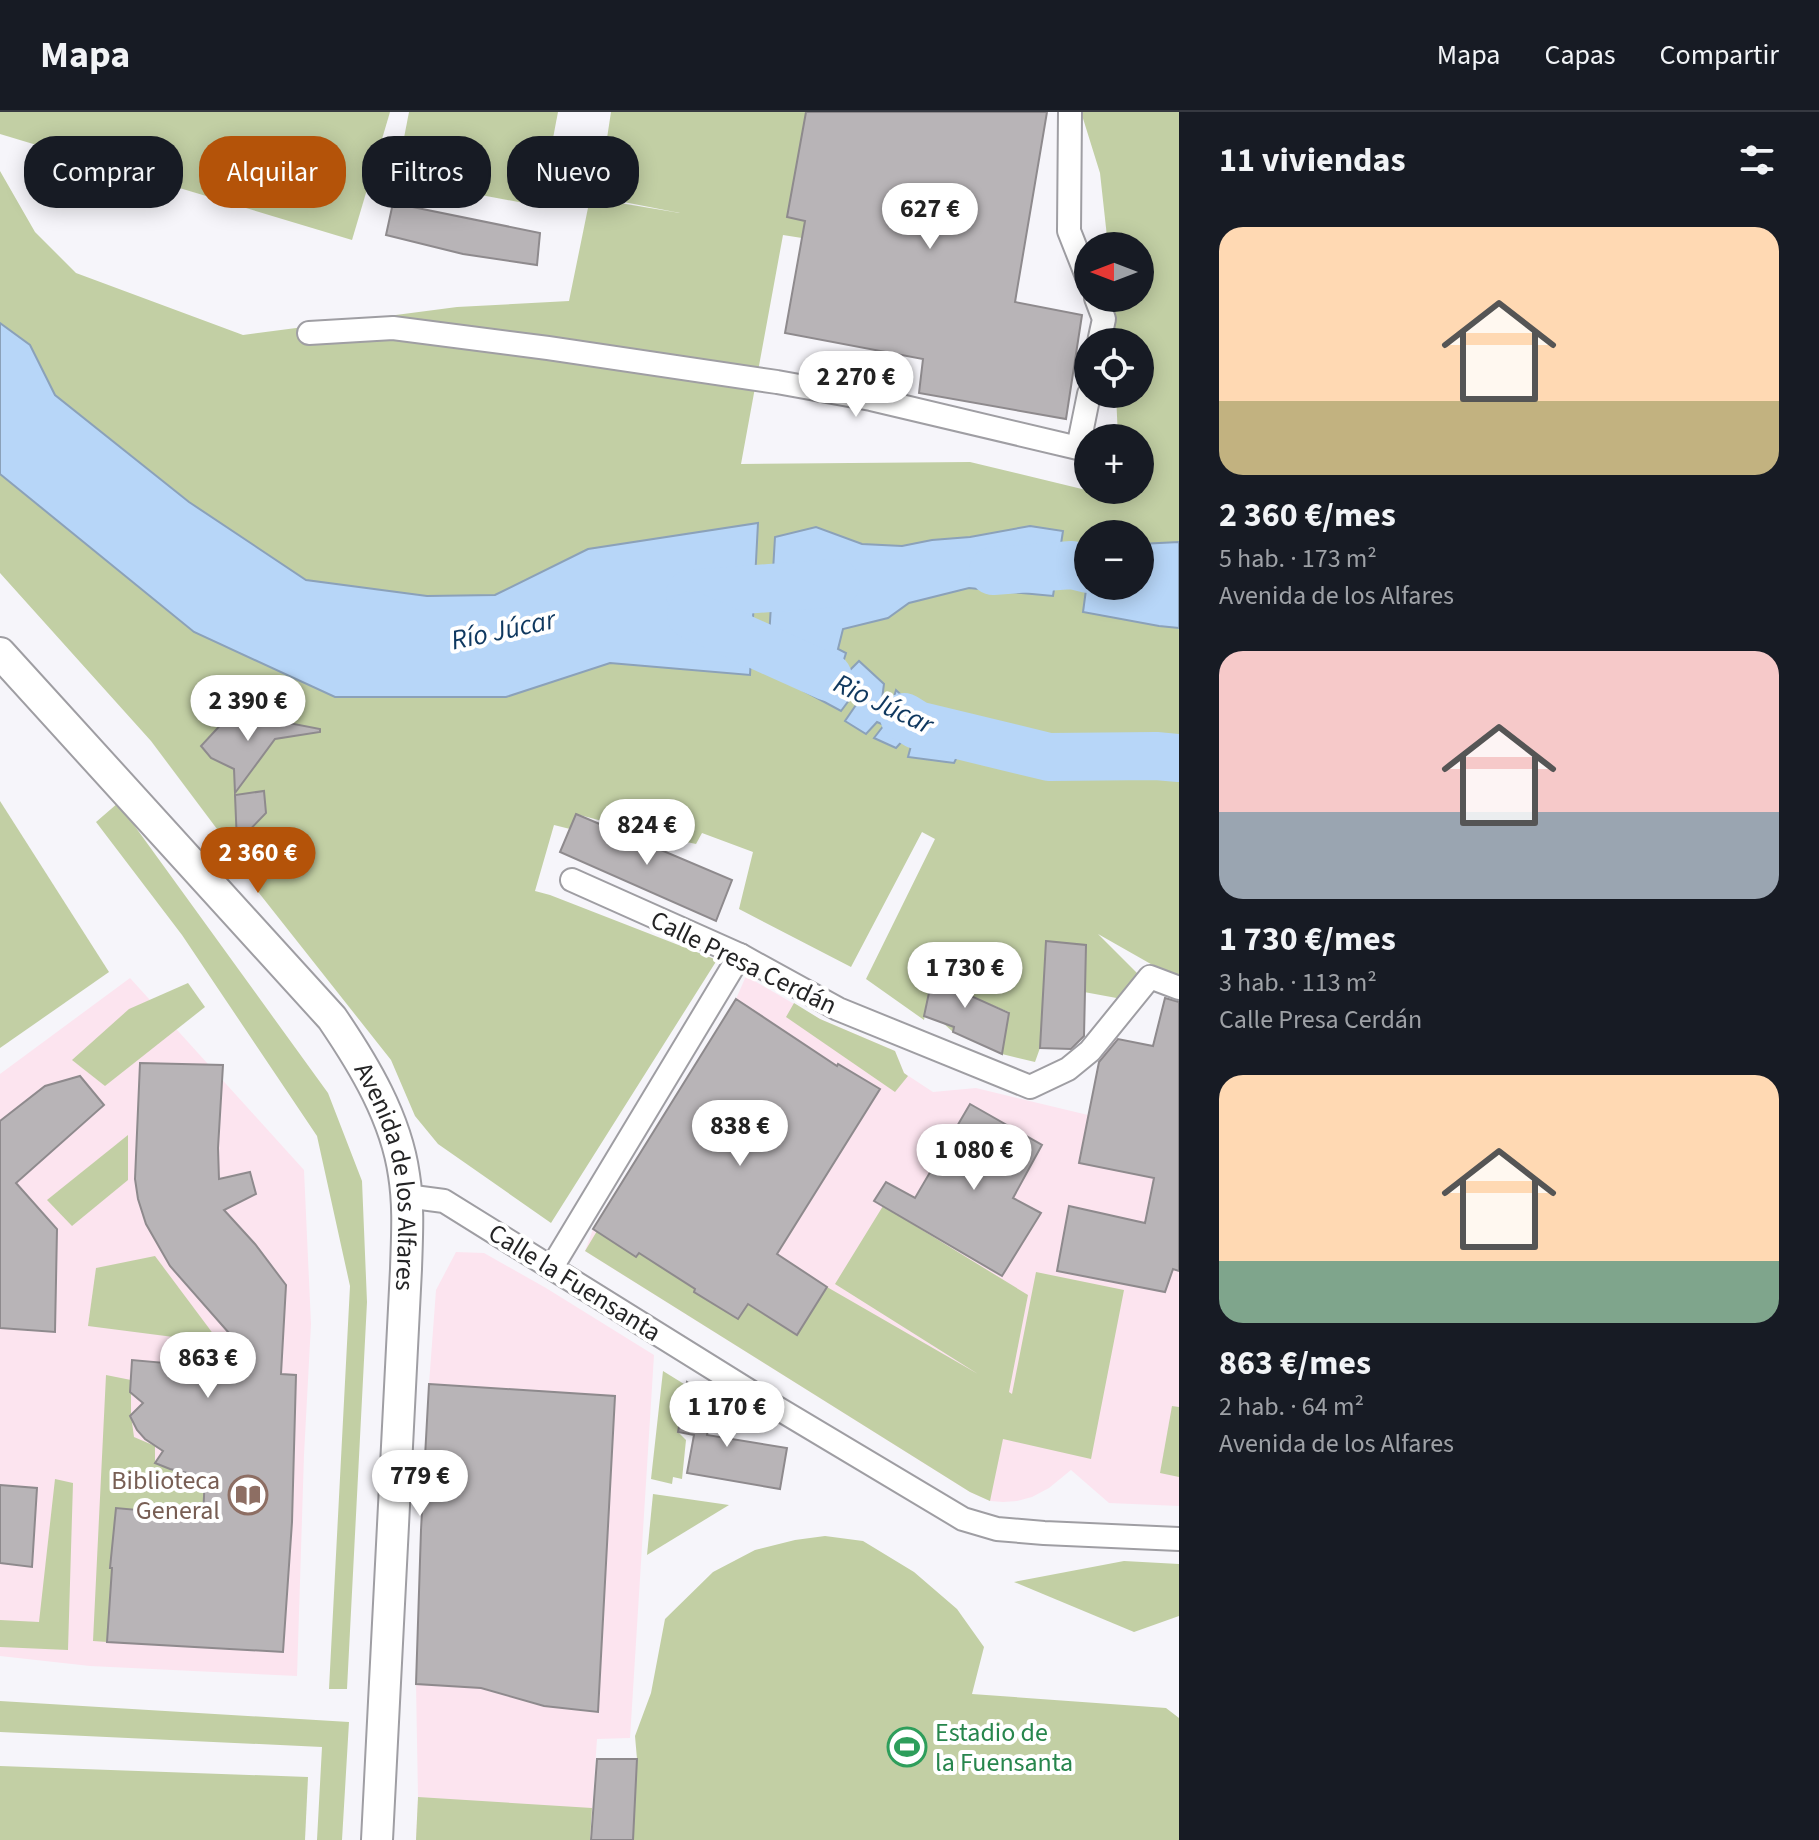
<!DOCTYPE html>
<html lang="es">
<meta charset="utf-8">
<style>
:root{--surface:#171b24;--page:#242831;--text:#f1f3f6;--muted:#9ea1a6;--line:#363941;--accent:#b45309}
body{margin:0;font-family:"Source Sans 3",sans-serif;background:var(--page);color:var(--text);height:100vh;display:flex;flex-direction:column;font-size:30px;white-space:nowrap}
*{box-sizing:border-box;margin:0}
p{font-size:26px;color:var(--muted)}
.icon{flex:none;width:44px;height:44px;fill:none;stroke:currentColor;stroke-width:2;stroke-linecap:round;stroke-linejoin:round}
.map{position:relative;flex:1;overflow:hidden}
.sheet{display:flex;flex-direction:column;background:var(--surface);width:640px}
.sheet>*{flex:none}
.guide{position:absolute;left:24px;top:24px;width:760px;height:72px;display:flex;gap:16px}
.needle{width:52px;rotate:270deg}
.tools{position:absolute;left:1074px;top:120px;display:grid;gap:16px}
.tools a{display:grid;place-items:center;width:80px;height:80px;border-radius:50%;background:var(--surface);box-shadow:0 4px 20px #0003;font-size:40px}
.price{position:absolute;translate:-50% -68px;padding:0 18px;border-radius:28px;background:#fff;color:#222;font-size:26px;line-height:52px;filter:drop-shadow(0 2px 4px #0008)}
.price::after{content:'';position:absolute;left:50%;top:48px;width:24px;height:18px;margin-left:-12px;background:inherit;clip-path:polygon(0 0,100% 0,50% 100%)}
.price.on{background:var(--accent);color:#fff}
ul{padding:0;list-style:none}
li{display:grid;align-content:center;gap:16px;height:424px;padding:0 40px}
li span{display:grid;place-items:center;height:248px;border-radius:24px;color:#555}
li>.icon{margin-inline-start:auto}
span .icon{width:144px;height:144px;fill:#fffc;stroke-width:1}
li b{font-size:34px}
h2{display:flex;justify-content:space-between;align-items:center;height:96px;padding:0 40px;font-size:34px}
.chip{padding:0 28px;border-radius:32px;background:var(--surface);box-shadow:0 4px 20px #0003;font-size:28px;line-height:72px}
.chip.on{background:var(--accent);color:#fff}
header{display:flex;align-items:center;gap:48px;box-sizing:border-box;height:112px;padding:0 40px;background:var(--surface);border-bottom:2px solid var(--line)}
header strong{font-size:38px}
nav{display:flex;gap:44px;margin-inline-start:auto;font-size:28px}
main{display:flex;flex:1;min-height:0}
.map>svg:first-child{display:block}
.education{fill:#fce4ef}
.green{fill:#c2cfa4;fill-rule:evenodd}
.water{fill:#b7d6f8;stroke:#8ba1b9;stroke-width:2}
.lines{fill:none;stroke-linecap:round;stroke-linejoin:round}
.river{stroke:#b7d6f8;stroke-width:48}
.building{fill:#b8b4b7;stroke:#8e8a8d;stroke-width:2}
.street-casing{stroke:#9f9ea3;stroke-width:26}
.secondary-casing{stroke:#9f9ea3;stroke-width:34}
.street{stroke:#fff;stroke-width:22}
.secondary{stroke:#fff;stroke-width:30}
.labels{text-anchor:middle;stroke-width:8;stroke-linejoin:round;paint-order:stroke}
.street-label{font-size:26px;fill:#242425;stroke:#fff}
.education-label{font-size:26px;fill:#785e54;stroke:#fff;text-anchor:end}
.leisure-label{font-size:26px;fill:#27864d;stroke:#fff;text-anchor:start}
.water-label{font-size:28px;font-style:italic;fill:#0f385f;stroke:#fff}
</style>
<header>
<strong>Mapa</strong>
<nav><a>Mapa</a><a>Capas</a><a>Compartir</a></nav>
</header>
<main>
<div class="map">
<svg width="1179" height="1728" viewBox="0 0 1179 1728">
<rect width="100%" height="100%" fill="#f6f5fa"/>
<g class="education">
<path d="M 746,864 L 820,907 L 895,939 L 904,961 L 933,980 L 976,976 L 1088,1003 L 1104,924 L 1157,935 L 1155,926 L 1165,886 L 1179,890 L 1179,1394 L 1109,1391 L 1071,1358 L 1049,1376 L 1032,1385 L 1017,1389 L 1003,1390 L 990,1389 L 970,1380 L 585,1139 L 593,1117 L 622,1070 L 645,1083 L 652,1071 L 630,1056 L 661,1008 L 683,1022 L 669,995 L 699,947 L 719,961 L 707,934 L 736,887 Z"/>
<path d="M 130,866 L 304,1058 L 311,1212 L 304,1343 L 297,1564 L 90,1554 L 0,1544 L 0,962 Z"/>
<path d="M 456,1140 L 484,1141 L 546,1176 L 654,1243 L 630,1626 L 597,1627 L 590,1728 L 416,1728 L 418,1685 L 416,1572 L 421,1418 L 429,1272 L 436,1178 Z"/>
</g>
<g class="green">
<path d="M 0,0 L 390,0 L 352,128 L 0,22 Z"/>
<path d="M 409,0 L 558,0 L 540,94 L 396,67 Z"/>
<path d="M 611,0 L 1047,0 L 1015,190 L 1082,203 L 1066,307 L 919,281 L 923,247 L 802,126 L 783,123 L 741,352 L 970,350 L 1119,386 L 1120,378 L 1140,378 L 1140,326 L 1118,326 L 1116,282 L 1140,282 L 1140,230 L 1114,230 L 1113,186 L 1140,186 L 1140,134 L 1108,134 L 1100,61 L 1081,0 L 1179,0 L 1179,868 L 1098,822 L 1143,867 L 1122,887 L 1084,880 L 1086,833 L 1046,829 L 1040,936 L 1035,950 L 1002,942 L 1009,900 L 968,883 L 959,900 L 953,920 L 943,911 L 959,853 L 936,848 L 924,908 L 866,867 L 935,727 L 922,720 L 851,855 L 739,797 L 753,740 L 702,721 L 696,732 L 654,723 L 576,702 L 570,717 L 554,713 L 535,779 L 550,783 L 717,848 L 551,1111 L 438,1032 L 415,1004 L 391,948 L 259,781 L 217,717 L 151,629 L 0,461 L 0,59 L 35,120 L 76,161 L 243,223 L 457,195 L 569,189 L 590,86 L 680,101 L 598,85 ZM 1088,422 L 1140,422 L 1140,474 L 1088,474 Z"/>
<path d="M 0,689 L 109,860 L 0,936 Z"/>
<path d="M 118,691 L 328,981 L 362,1069 L 367,1190 L 347,1577 L 329,1577 L 350,1174 L 317,1024 L 182,823 L 96,710 Z"/>
<path d="M 188,871 L 205,895 L 105,974 L 72,948 L 129,897 Z"/>
<path d="M 794,891 L 820,907 L 895,939 L 904,961 L 908,964 L 895,980 L 786,905 Z"/>
<path d="M 128,1023 L 128,1068 L 72,1114 L 47,1088 Z"/>
<path d="M 883,1094 L 1028,1183 L 1009,1280 L 1012,1282 L 1036,1160 L 1124,1178 L 1091,1347 L 1003,1327 L 990,1389 L 970,1380 L 585,1139 L 597,1119 L 636,1145 L 639,1141 L 695,1177 L 747,1192 L 797,1223 L 827,1175 L 978,1262 L 835,1172 Z"/>
<path d="M 155,1144 L 220,1231 L 88,1214 L 96,1156 Z"/>
<path d="M 663,1259 L 684,1272 L 678,1320 L 686,1328 L 682,1367 L 673,1365 L 672,1372 L 651,1367 Z"/>
<path d="M 106,1263 L 131,1268 L 131,1303 L 134,1325 L 155,1334 L 155,1351 L 205,1362 L 203,1404 L 116,1396 L 107,1530 L 93,1529 Z"/>
<path d="M 1172,1294 L 1179,1295 L 1179,1365 L 1160,1361 Z"/>
<path d="M 55,1367 L 73,1371 L 68,1538 L 0,1535 L 0,1508 L 39,1510 Z"/>
<path d="M 653,1382 L 729,1393 L 647,1443 Z"/>
<path d="M 825,1424 L 863,1429 L 914,1460 L 957,1497 L 984,1535 L 972,1582 L 1166,1596 L 1179,1606 L 1179,1728 L 593,1728 L 597,1647 L 637,1647 L 635,1624 L 651,1581 L 665,1507 L 713,1460 L 755,1438 L 795,1428 Z"/>
<path d="M 1124,1449 L 1179,1452 L 1179,1504 L 1134,1520 L 1014,1470 Z"/>
<path d="M 0,1589 L 349,1610 L 342,1728 L 317,1728 L 322,1635 L 0,1620 Z"/>
<path d="M 0,1654 L 308,1665 L 305,1728 L 0,1728 Z"/>
<path d="M 418,1685 L 592,1696 L 590,1728 L 416,1728 Z"/>
</g>
<g class="water">
<path d="M 0,211 L 30,233 L 55,283 L 189,390 L 306,468 L 427,484 L 495,483 L 588,437 L 758,411 L 750,563 L 610,551 L 506,585 L 335,585 L 194,520 L 0,362 Z"/>
<path d="M 1030,414 L 1063,419 L 1053,484 L 969,476 L 909,491 L 888,506 L 843,517 L 838,537 L 846,541 L 841,557 L 843,565 L 859,549 L 884,572 L 882,587 L 892,592 L 896,578 L 913,594 L 914,604 L 921,608 L 922,601 L 974,611 L 954,651 L 908,645 L 912,630 L 906,625 L 896,636 L 874,626 L 884,613 L 877,610 L 866,622 L 845,609 L 858,590 L 850,587 L 841,599 L 804,579 L 821,566 L 812,565 L 803,574 L 793,558 L 767,560 L 775,425 L 816,415 L 862,432 L 902,434 L 932,428 L 970,425 Z"/>
<path d="M 1179,430 L 1179,516 L 1159,514 L 1083,500 L 1088,463 L 1088,474 L 1140,474 L 1140,432 Z"/>
<path d="M 992,620 C 1016,619 1038,626 1061,628 C 1087,629 1147,623 1168,637 L 1179,637 L 1179,666 L 1099,664 L 1091,654 L 1083,652 L 1068,658 L 978,647 Z"/>
</g>
<g class="lines">
<g class="river">
<path d="M 993,459 L 1072,453 L 1088,457"/>
<path d="M 690,482 L 836,471"/>
<path d="M 691,503 L 828,565"/>
<path d="M 904,605 L 917,613 L 1049,645 L 1156,644 L 1179,646"/>
</g>
</g>
<g class="building">
<path d="M 806,0 L 1047,0 L 1015,190 L 1082,203 L 1066,307 L 919,281 L 923,247 L 785,221 L 805,109 L 787,105 Z"/>
<path d="M 393,91 L 540,121 L 537,153 L 463,142 L 386,123 Z"/>
<path d="M 253,604 L 320,617 L 320,620 L 275,627 L 235,681 L 234,657 L 211,646 L 201,634 L 226,607 L 243,615 Z"/>
<path d="M 264,679 L 266,701 L 237,731 L 235,683 Z"/>
<path d="M 576,702 L 732,768 L 716,809 L 560,740 Z"/>
<path d="M 1046,829 L 1086,833 L 1084,924 L 1071,937 L 1040,936 Z"/>
<path d="M 936,848 L 959,853 L 953,876 L 1009,901 L 1002,942 L 953,920 L 954,915 L 924,904 Z"/>
<path d="M 1165,886 L 1179,890 L 1179,1159 L 1173,1157 L 1165,1180 L 1057,1159 L 1069,1094 L 1145,1111 L 1154,1066 L 1079,1051 L 1099,950 L 1118,927 L 1153,934 Z"/>
<path d="M 736,887 L 837,954 L 838,952 L 880,977 L 777,1142 L 827,1175 L 797,1223 L 748,1192 L 738,1207 L 694,1180 L 695,1177 L 639,1141 L 636,1145 L 593,1117 Z"/>
<path d="M 140,951 L 223,953 L 218,1036 L 219,1067 L 250,1060 L 256,1082 L 224,1098 L 255,1132 L 286,1173 L 281,1262 L 296,1263 L 292,1410 L 283,1540 L 107,1530 L 112,1456 L 110,1456 L 116,1396 L 203,1404 L 205,1365 L 170,1357 L 155,1351 L 163,1339 L 145,1327 L 137,1318 L 130,1304 L 143,1291 L 130,1280 L 132,1248 L 232,1257 L 229,1221 L 170,1154 L 146,1112 L 138,1087 L 135,1067 Z"/>
<path d="M 80,964 L 104,993 L 16,1071 L 57,1117 L 55,1220 L 0,1216 L 0,1009 L 45,974 Z"/>
<path d="M 970,992 L 1042,1033 L 1013,1086 L 1041,1101 L 1002,1164 L 874,1089 L 886,1070 L 915,1086 Z"/>
<path d="M 687,1270 L 713,1288 L 707,1323 L 787,1336 L 780,1377 L 687,1361 L 694,1323 L 678,1320 Z"/>
<path d="M 429,1272 L 615,1284 L 598,1600 L 544,1594 L 481,1576 L 416,1572 L 421,1418 Z"/>
<path d="M 0,1373 L 37,1376 L 32,1455 L 0,1451 Z"/>
<path d="M 597,1647 L 637,1647 L 633,1728 L 591,1728 Z"/>
</g>
<g class="lines">
<g class="street-casing">
<g id="street">
<path d="M 1070,0 L 1069,119 L 1088,167"/>
<path d="M 1096,186 L 1104,207 L 1099,230"/>
<path d="M 309,221 L 393,216 L 548,236 L 777,270 L 871,287 L 1078,336 L 1089,282"/>
<path d="M 572,768 L 740,843 L 838,897 L 1030,975 L 1068,957 L 1090,939 L 1150,865 L 1179,876"/>
<path d="M 406,1084 L 444,1089 L 759,1285 L 963,1407 L 997,1417 L 1044,1421 L 1179,1427"/>
<path d="M 552,1155 L 740,843"/>
</g>
</g>
<g class="secondary-casing">
<g id="secondary">
<path id="s1" d="M 0,541 L 332,906 C 364,953 396,1006 404,1063 C 409,1094 407,1125 406,1157 L 377,1728"/>
</g>
</g>
<use href="#street" class="street"/>
<use href="#secondary" class="secondary"/>
</g>
<defs>
<g id="library-ring" transform="scale(2)"><circle r="9.5" fill="#fff" stroke="#8d6e63" stroke-width="1.5"/><path d="M-6-4Q-3-5.5-.7-3.5V5Q-3 3-6 4ZM6-4Q3-5.5 .7-3.5V5Q3 3 6 4Z" fill="#8d6e63"/></g>
<g id="stadium-ring" transform="scale(2)"><circle r="9.5" fill="#fff" stroke="#2e9e5b" stroke-width="1.5"/><path d="M0-5a6.5 5 0 1 0 0 10a6.5 5 0 1 0 0-10ZM-3.5-1.8h7v3.6h-7Z" fill="#2e9e5b"/></g>
</defs>
<g fill-rule="evenodd">
<use href="#library-ring" x="248" y="1383"/>
<use href="#stadium-ring" x="907" y="1635"/>
</g>
<g class="labels">
<g class="street-label">
<text transform="translate(744 850) rotate(26)" y="9">Calle Presa Cerdán</text>
<text dy="9" stroke="none"><textPath href="#s1" startOffset="666">Avenida de los Alfares</textPath></text>
<text transform="translate(575 1170) rotate(32)" y="9">Calle la Fuensanta</text>
</g>
<g class="education-label">
<text x="220" y="1377">Biblioteca<tspan x="220" dy="30">General</tspan></text>
</g>
<g class="leisure-label">
<text x="935" y="1629">Estadio de<tspan x="935" dy="30">la Fuensanta</tspan></text>
</g>
<g class="water-label">
<text transform="translate(503 517) rotate(-12)" y="10">Río Júcar</text>
<text transform="translate(884 591) rotate(25)" y="10">Rio Júcar</text>
</g>
</g>
</svg>
<div class="tools">
<a><svg class="needle" viewBox="-14 -14 28 28"><path d="M0-13l5 13h-10z" fill="#e53935"/><path d="M0 13l5-13h-10z" fill="#9ea1a6"/></svg></a>
<a><svg class="icon" aria-label="locate" viewBox="0 0 24 24"><circle cx="12" cy="12" r="6"/><path d="M12 2v4M12 18v4M2 12h4M18 12h4"/></svg></a>
<a>+</a>
<a>−</a>
</div>
<b class="price" style="left:930px;top:139px">627 €</b>
<b class="price" style="left:856px;top:307px">2 270 €</b>
<b class="price" style="left:248px;top:631px">2 390 €</b>
<b class="price" style="left:647px;top:755px">824 €</b>
<b class="price on" style="left:258px;top:783px">2 360 €</b>
<b class="price" style="left:965px;top:898px">1 730 €</b>
<b class="price" style="left:740px;top:1056px">838 €</b>
<b class="price" style="left:974px;top:1080px">1 080 €</b>
<b class="price" style="left:208px;top:1288px">863 €</b>
<b class="price" style="left:727px;top:1337px">1 170 €</b>
<b class="price" style="left:420px;top:1406px">779 €</b>
<div class="guide">
<a class="chip">Comprar</a>
<a class="chip on">Alquilar</a>
<a class="chip">Filtros</a>
<a class="chip">Nuevo</a>
</div>
</div>
<section class="sheet">
<h2>11 viviendas<svg class="icon" aria-label="filters" viewBox="0 0 24 24"><path d="M4 7h16M4 17h16"/><circle cx="9" cy="7" r="2"/><circle cx="15" cy="17" r="2"/></svg></h2>
<ul>
<li><span style="background:linear-gradient(#ffd9b3 70%,#c2b280 0)"><svg class="icon" aria-label="home" viewBox="0 0 24 24"><path d="M3 11l9-7 9 7M6 9v11h12V9"/></svg></span><div><b>2 360 €/mes</b><p>5 hab. · 173 m²</p><p>Avenida de los Alfares</p></div></li>
<li><span style="background:linear-gradient(#f6c9c9 65%,#9aa5b1 0)"><svg class="icon" aria-label="home" viewBox="0 0 24 24"><path d="M3 11l9-7 9 7M6 9v11h12V9"/></svg></span><div><b>1 730 €/mes</b><p>3 hab. · 113 m²</p><p>Calle Presa Cerdán</p></div></li>
<li><span style="background:linear-gradient(#ffd9b3 75%,#7fa58c 0)"><svg class="icon" aria-label="home" viewBox="0 0 24 24"><path d="M3 11l9-7 9 7M6 9v11h12V9"/></svg></span><div><b>863 €/mes</b><p>2 hab. · 64 m²</p><p>Avenida de los Alfares</p></div></li>
</ul>
</section>
</main>
